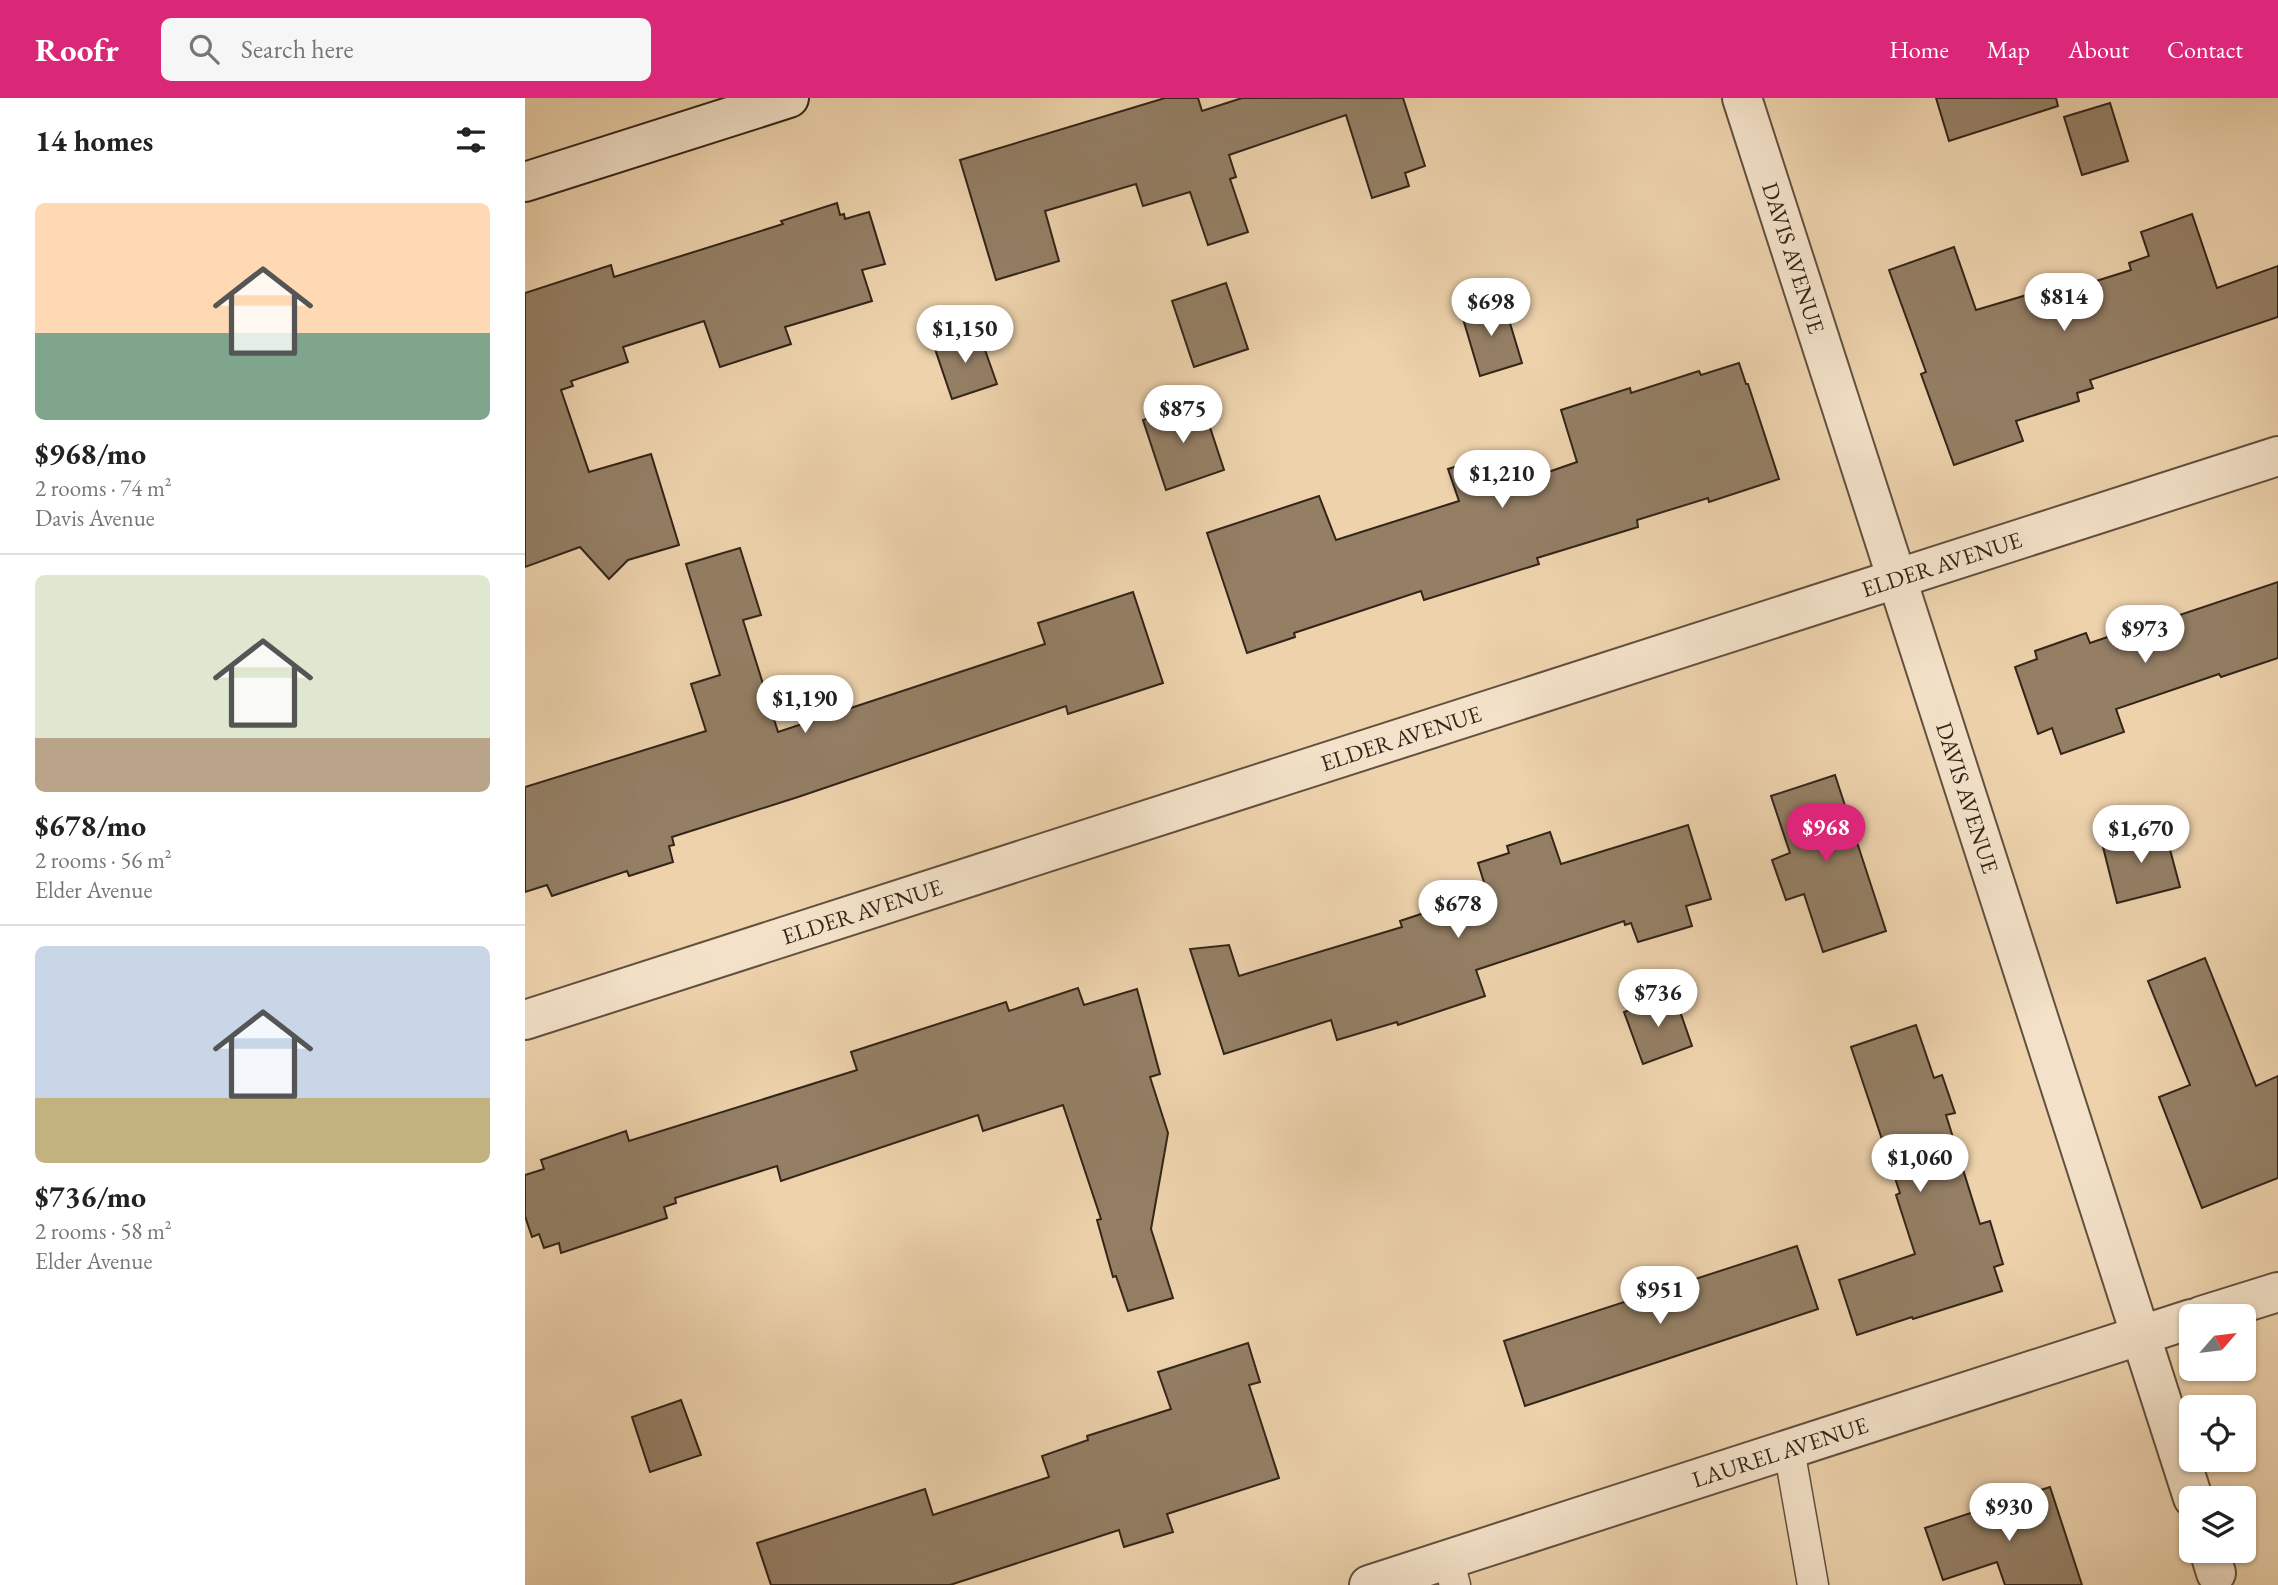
<!DOCTYPE html>
<meta charset="utf-8">
<style>
:root{--surface:#fff;--page:#f6f6f6;--text:#222;--muted:#767676;--line:#e0e0e0;--accent:#db2777}
body{margin:0;font-family:"EB Garamond",serif;background:var(--page);color:var(--text);height:100vh;display:flex;flex-direction:column;font-size:26px;white-space:nowrap}
*{box-sizing:border-box;margin:0}
p{font-size:23px;color:var(--muted)}
.icon{flex:none;width:38px;height:38px;fill:none;stroke:currentColor;stroke-width:2;stroke-linecap:round;stroke-linejoin:round}
.map{position:relative;flex:1;overflow:hidden}
.sheet{display:flex;flex-direction:column;background:var(--surface);width:525px}
.sheet>*{flex:none}
.needle{width:46px;rotate:62deg}
.fabs{position:absolute;left:1654px;top:1206px;display:grid;gap:14px}
.fabs a{display:grid;place-items:center;width:77px;height:77px;border-radius:10px;background:var(--surface);box-shadow:0 2px 5px #0004;font-size:35px}
.price{position:absolute;translate:-50% -60px;padding:0 16px;border-radius:24px;background:#fff;color:#222;font-size:23px;line-height:46px;filter:drop-shadow(0 2px 4px #0008)}
.price::after{content:'';position:absolute;left:50%;top:42px;width:21px;height:16px;margin-left:-10px;background:inherit;clip-path:polygon(0 0,100% 0,50% 100%)}
.price.active{background:var(--accent);color:#fff}
ul{padding:0;list-style:none}
li{display:grid;align-content:center;gap:14px;height:371px;padding:0 35px}
li+li{border-top:2px solid var(--line)}
li span{display:grid;place-items:center;height:217px;border-radius:10px;color:#555}
li>.icon{margin-inline-start:auto}
span .icon{width:126px;height:126px;fill:#fffc;stroke-width:1}
li b{font-size:30px}
h2{display:flex;justify-content:space-between;align-items:center;height:84px;padding:0 35px;font-size:30px}
header{display:flex;align-items:center;gap:42px;box-sizing:border-box;height:98px;padding:0 35px;background:var(--accent);color:#fff}
header strong{font-size:33px}
nav{display:flex;gap:38px;margin-inline-start:auto;font-size:24px}
.search{width:490px;height:63px;background:var(--page);display:flex;align-items:center;gap:18px;box-sizing:border-box;padding:0 24px;border-radius:10px;color:var(--muted);font-size:26px}
main{display:flex;flex:1;min-height:0}
.map>svg:first-child{display:block}
.building{fill:#947f65;stroke:#332519;stroke-width:2}
.lines{fill:none;stroke-linecap:round;stroke-linejoin:round}
.lane-casing{stroke:#62503e;stroke-width:33}
.street-casing{stroke:#62503e;stroke-width:42}
.secondary-casing{stroke:#332519;stroke-width:42}
.lane{stroke:#f3e2c9;stroke-width:30}
.street{stroke:#f3e2c9;stroke-width:38}
.secondary{stroke:#f3e2c9;stroke-width:38}
.labels{text-anchor:middle;stroke-width:5;stroke-linejoin:round;paint-order:stroke}
.street-label{font-size:23px;fill:#332519;stroke:#f3e2c9}
</style>
<header>
<strong>Roofr</strong>
<div class="search"><svg class="icon" aria-label="search" viewBox="0 0 24 24"><circle cx="10" cy="10" r="6"/><path d="M15 15l6 6"/></svg>Search here</div>
<nav><a>Home</a><a>Map</a><a>About</a><a>Contact</a></nav>
</header>
<main>
<section class="sheet">
<h2>14 homes<svg class="icon" aria-label="filters" viewBox="0 0 24 24"><path d="M4 7h16M4 17h16"/><circle cx="9" cy="7" r="2"/><circle cx="15" cy="17" r="2"/></svg></h2>
<ul>
<li><span style="background:linear-gradient(#ffd9b3 60%,#7fa58c 0)"><svg class="icon" aria-label="home" viewBox="0 0 24 24"><path d="M3 11l9-7 9 7M6 9v11h12V9"/></svg></span><div><b>$968/mo</b><p>2 rooms · 74 m²</p><p>Davis Avenue</p></div></li>
<li><span style="background:linear-gradient(#dfe7d0 75%,#b9a48a 0)"><svg class="icon" aria-label="home" viewBox="0 0 24 24"><path d="M3 11l9-7 9 7M6 9v11h12V9"/></svg></span><div><b>$678/mo</b><p>2 rooms · 56 m²</p><p>Elder Avenue</p></div></li>
<li><span style="background:linear-gradient(#c9d6e8 70%,#c2b280 0)"><svg class="icon" aria-label="home" viewBox="0 0 24 24"><path d="M3 11l9-7 9 7M6 9v11h12V9"/></svg></span><div><b>$736/mo</b><p>2 rooms · 58 m²</p><p>Elder Avenue</p></div></li>
</ul>
</section>
<div class="map">
<svg width="1753" height="1487" viewBox="0 0 1753 1487">
<rect width="100%" height="100%" fill="#edd2ac"/>
<filter id="stains"><feTurbulence type="fractalNoise" baseFrequency=".00286" numOctaves="4"/><feColorMatrix values="0 0 0 0 .2 0 0 0 0 .09 0 0 0 0 .02 0 0 0 .5 -.17"/></filter>
<radialGradient id="worn" r=".72"><stop offset=".6" stop-color="#630" stop-opacity="0"/><stop offset="1" stop-color="#630" stop-opacity=".3"/></radialGradient>
<g class="building">
<path d="M 640,0 L 673,0 L 677,13 L 717,0 L 878,0 L 900,68 L 880,75 L 884,88 L 847,100 L 821,17 L 704,57 L 711,79 L 705,81 L 723,134 L 683,147 L 665,94 L 618,108 L 611,86 L 520,113 L 534,163 L 471,182 L 435,62 Z"/>
<path d="M 1411,0 L 1531,0 L 1533,8 L 1424,43 Z"/>
<path d="M 1585,5 L 1603,63 L 1557,77 L 1539,19 Z"/>
<path d="M 312,105 L 315,117 L 319,116 L 320,121 L 344,114 L 360,166 L 337,172 L 347,203 L 260,229 L 266,246 L 195,269 L 179,223 L 98,249 L 103,264 L 46,283 L 48,288 L 36,292 L 64,374 L 126,356 L 154,447 L 103,462 L 84,481 L 55,449 L 0,469 L 0,195 L 86,167 L 89,179 L 258,126 L 256,123 Z"/>
<path d="M 1667,116 L 1692,190 L 1753,168 L 1753,219 L 1565,282 L 1568,290 L 1552,295 L 1554,303 L 1491,323 L 1498,343 L 1429,367 L 1396,276 L 1401,274 L 1364,172 L 1429,149 L 1451,212 L 1512,194 L 1514,201 L 1606,172 L 1604,165 L 1624,158 L 1616,134 Z"/>
<path d="M 701,185 L 723,251 L 669,269 L 647,203 Z"/>
<path d="M 978,202 L 997,265 L 955,278 L 936,214 Z"/>
<path d="M 453,232 L 472,286 L 427,301 L 409,248 Z"/>
<path d="M 1214,265 L 1221,286 L 1223,286 L 1254,381 L 1184,404 L 1183,400 L 1112,422 L 1113,429 L 1012,460 L 1014,466 L 899,502 L 896,493 L 769,535 L 770,539 L 722,555 L 682,435 L 794,398 L 811,442 L 934,403 L 923,371 L 967,358 L 977,390 L 1052,364 L 1036,312 L 1105,290 L 1106,295 L 1174,273 L 1176,277 Z"/>
<path d="M 676,302 L 699,372 L 641,392 L 618,322 Z"/>
<path d="M 215,450 L 236,517 L 218,522 L 253,634 L 520,546 L 513,525 L 608,494 L 638,585 L 543,616 L 541,608 L 273,699 L 147,739 L 149,747 L 144,748 L 148,764 L 104,778 L 102,773 L 27,798 L 22,787 L 0,794 L 0,689 L 181,633 L 166,586 L 195,577 L 161,466 Z"/>
<path d="M 1753,484 L 1753,560 L 1696,579 L 1694,576 L 1591,611 L 1599,634 L 1536,656 L 1527,630 L 1513,636 L 1490,569 L 1512,561 L 1510,553 L 1561,535 L 1565,545 L 1612,529 L 1613,531 Z"/>
<path d="M 1310,677 L 1361,833 L 1298,854 L 1279,796 L 1261,802 L 1247,762 L 1265,755 L 1246,698 Z"/>
<path d="M 1163,727 L 1186,801 L 1161,808 L 1167,828 L 1113,844 L 1106,825 L 1100,827 L 1099,823 L 951,872 L 960,898 L 873,927 L 872,924 L 812,942 L 806,922 L 699,956 L 665,851 L 704,847 L 714,878 L 877,829 L 875,823 L 962,794 L 953,765 L 984,755 L 982,748 L 1025,734 L 1036,766 Z"/>
<path d="M 1639,729 L 1655,789 L 1592,805 L 1577,745 Z"/>
<path d="M 1680,860 L 1731,988 L 1753,978 L 1753,1080 L 1677,1110 L 1634,999 L 1665,987 L 1623,883 Z"/>
<path d="M 553,890 L 559,907 L 612,891 L 635,976 L 625,979 L 643,1035 L 626,1131 L 648,1200 L 603,1213 L 591,1178 L 588,1179 L 572,1122 L 576,1121 L 538,1007 L 458,1033 L 453,1017 L 256,1083 L 252,1068 L 150,1100 L 151,1105 L 139,1109 L 142,1120 L 36,1155 L 34,1145 L 19,1150 L 14,1136 L 7,1139 L 0,1118 L 0,1077 L 19,1071 L 16,1062 L 101,1033 L 104,1043 L 332,972 L 326,954 L 481,904 L 484,913 Z"/>
<path d="M 1149,896 L 1167,948 L 1118,966 L 1099,914 Z"/>
<path d="M 1391,927 L 1409,980 L 1417,977 L 1430,1015 L 1421,1017 L 1455,1126 L 1465,1123 L 1478,1166 L 1469,1169 L 1477,1193 L 1388,1221 L 1387,1219 L 1332,1237 L 1314,1182 L 1390,1156 L 1371,1097 L 1375,1095 L 1326,949 Z"/>
<path d="M 1272,1148 L 1293,1211 L 1000,1308 L 979,1243 Z"/>
<path d="M 723,1245 L 735,1284 L 724,1287 L 754,1380 L 642,1416 L 648,1434 L 599,1449 L 594,1432 L 425,1487 L 246,1487 L 232,1445 L 400,1391 L 408,1417 L 524,1379 L 517,1358 L 563,1342 L 562,1338 L 646,1311 L 633,1274 Z"/>
<path d="M 156,1302 L 176,1357 L 125,1374 L 107,1319 Z"/>
<path d="M 1525,1389 L 1557,1487 L 1480,1487 L 1472,1464 L 1418,1482 L 1400,1430 Z"/>
</g>
<g class="lines">
<g class="lane-casing">
<g id="lane">
<path d="M 1264,1351 L 1288,1487"/>
<path d="M 923,1461 L 930,1487"/>
</g>
</g>
<g class="street-casing">
<g id="street">
<path id="s1" d="M 1217,0 L 1668,1400"/>
<path id="s2" d="M 0,922 L 1753,358"/>
<path d="M 1676,1218 L 1753,1194"/>
<path d="M 1684,1452 L 1691,1475"/>
<path id="s3" d="M 844,1487 L 1666,1221"/>
</g>
</g>
<g class="secondary-casing">
<path id="secondary" d="M 0,84 L 264,0"/>
</g>
<use href="#lane" class="lane"/>
<use href="#street" class="street"/>
<use href="#secondary" class="secondary"/>
</g>
<g class="labels">
<g class="street-label">
<text dy="8" stroke="none"><textPath href="#s1" startOffset="168">DAVIS AVENUE</textPath></text>
<text dy="8" stroke="none"><textPath href="#s2" startOffset="1488">ELDER AVENUE</textPath></text>
<text dy="8" stroke="none"><textPath href="#s2" startOffset="920">ELDER AVENUE</textPath></text>
<text dy="8" stroke="none"><textPath href="#s1" startOffset="735">DAVIS AVENUE</textPath></text>
<text dy="8" stroke="none"><textPath href="#s2" startOffset="354">ELDER AVENUE</textPath></text>
<text dy="8" stroke="none"><textPath href="#s3" startOffset="432">LAUREL AVENUE</textPath></text>
</g>
</g>
<rect width="100%" height="100%" filter="url(#stains)"/>
<rect width="100%" height="100%" fill="url(#worn)"/>
</svg>
<div class="fabs">
<a><svg class="needle" viewBox="-14 -14 28 28"><path d="M0-13l5 13h-10z" fill="#e53935"/><path d="M0 13l5-13h-10z" fill="#767676"/></svg></a>
<a><svg class="icon" aria-label="locate" viewBox="0 0 24 24"><circle cx="12" cy="12" r="6"/><path d="M12 2v4M12 18v4M2 12h4M18 12h4"/></svg></a>
<a><svg class="icon" aria-label="layers" viewBox="0 0 24 24"><path d="M12 4l9 5-9 5-9-5zM3 14l9 5 9-5"/></svg></a>
</div>
<b class="price" style="left:1539px;top:235px">$814</b>
<b class="price" style="left:966px;top:240px">$698</b>
<b class="price" style="left:440px;top:267px">$1,150</b>
<b class="price" style="left:658px;top:347px">$875</b>
<b class="price" style="left:977px;top:412px">$1,210</b>
<b class="price" style="left:1620px;top:567px">$973</b>
<b class="price" style="left:280px;top:637px">$1,190</b>
<b class="price active" style="left:1301px;top:766px">$968</b>
<b class="price" style="left:1616px;top:767px">$1,670</b>
<b class="price" style="left:933px;top:842px">$678</b>
<b class="price" style="left:1133px;top:931px">$736</b>
<b class="price" style="left:1395px;top:1096px">$1,060</b>
<b class="price" style="left:1135px;top:1228px">$951</b>
<b class="price" style="left:1484px;top:1445px">$930</b>
</div>
</main>
